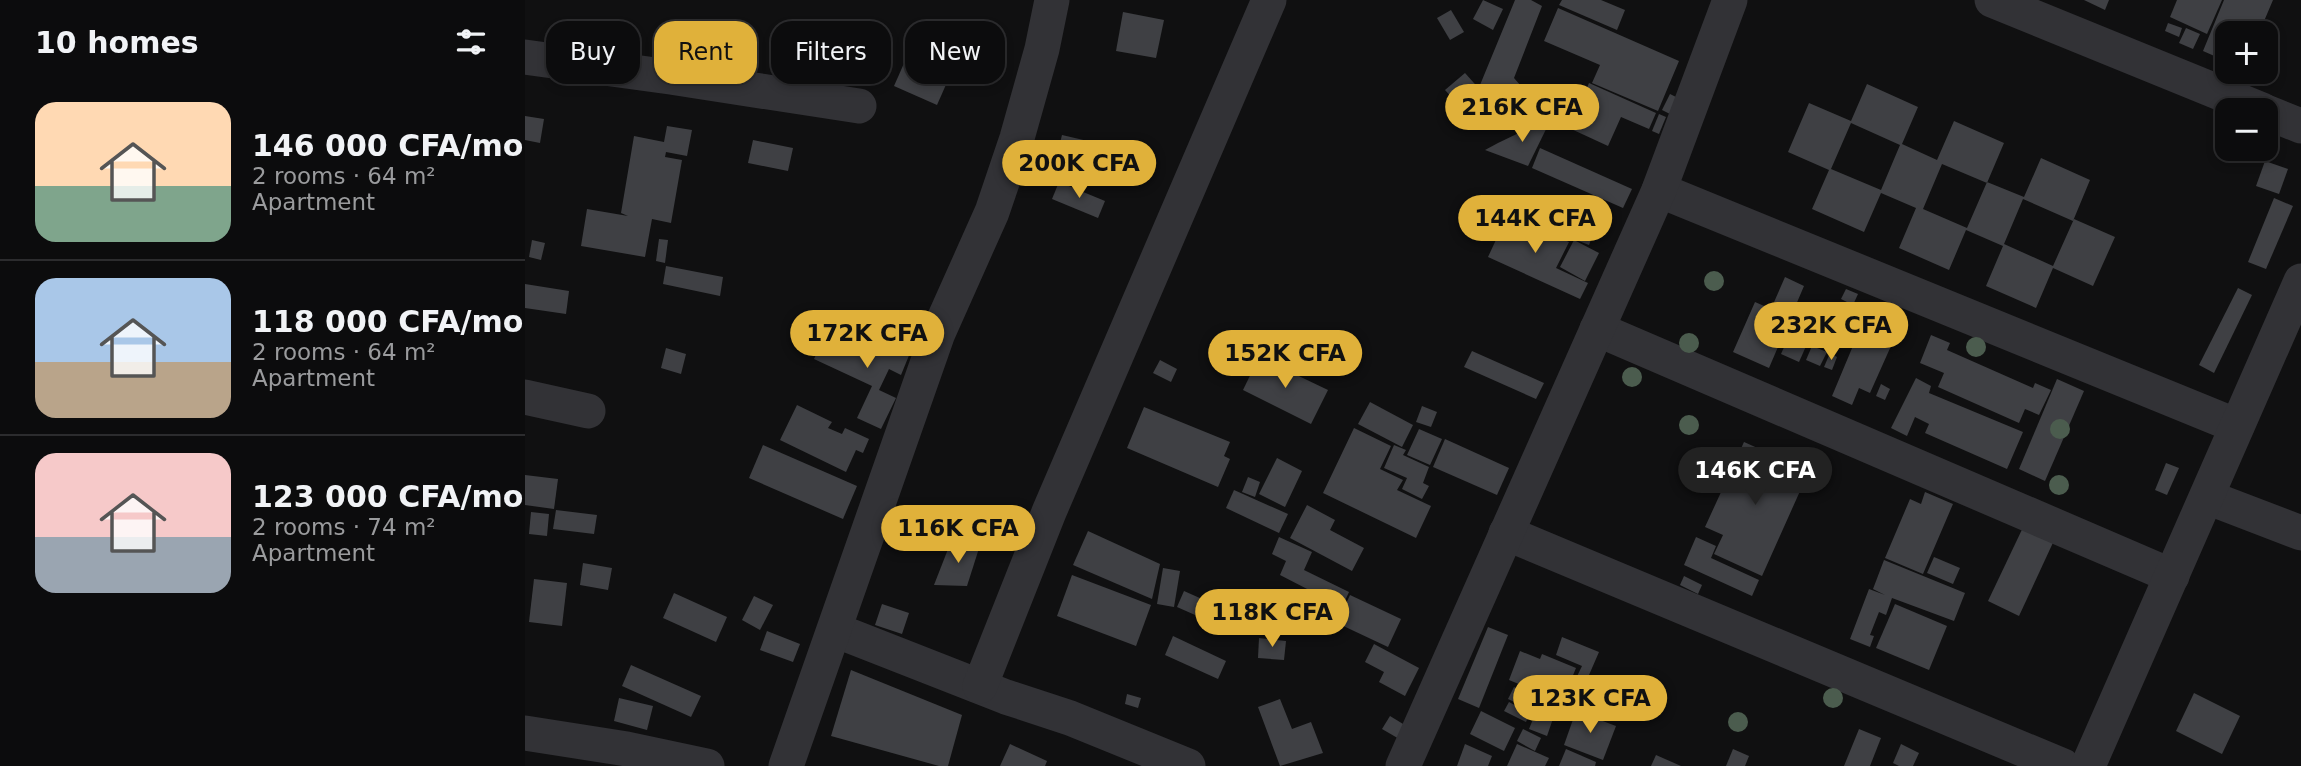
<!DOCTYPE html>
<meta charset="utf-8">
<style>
:root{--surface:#0c0c0d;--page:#151516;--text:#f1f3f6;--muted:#9a9b9d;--line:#2c2c2e;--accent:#e0b13a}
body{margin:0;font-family:"DejaVu Sans",sans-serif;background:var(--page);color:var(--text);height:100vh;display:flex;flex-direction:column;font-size:26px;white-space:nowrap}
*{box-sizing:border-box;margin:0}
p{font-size:23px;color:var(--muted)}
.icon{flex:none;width:38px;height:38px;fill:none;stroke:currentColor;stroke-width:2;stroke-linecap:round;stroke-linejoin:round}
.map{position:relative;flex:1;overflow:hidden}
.sheet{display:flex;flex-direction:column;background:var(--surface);width:525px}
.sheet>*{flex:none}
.banner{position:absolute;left:21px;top:21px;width:665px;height:63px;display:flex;gap:14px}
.tools{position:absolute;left:1690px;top:21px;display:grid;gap:14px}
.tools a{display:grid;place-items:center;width:63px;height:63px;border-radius:14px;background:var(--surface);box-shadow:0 4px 10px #0003,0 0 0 2px var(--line);font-size:35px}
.price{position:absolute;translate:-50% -60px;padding:0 16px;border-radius:24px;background:var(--accent);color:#111;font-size:23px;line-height:46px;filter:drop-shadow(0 2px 4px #0008)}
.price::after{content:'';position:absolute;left:50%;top:42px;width:21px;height:16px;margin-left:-10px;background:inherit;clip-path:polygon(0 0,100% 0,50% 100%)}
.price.active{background:#222;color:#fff}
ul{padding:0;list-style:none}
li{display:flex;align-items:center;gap:21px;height:175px;padding:0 35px}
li+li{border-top:2px solid var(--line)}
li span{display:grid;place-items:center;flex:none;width:196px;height:140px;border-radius:21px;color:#555}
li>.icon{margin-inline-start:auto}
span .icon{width:84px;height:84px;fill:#fffc;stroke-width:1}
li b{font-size:30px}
h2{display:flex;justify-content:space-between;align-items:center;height:84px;padding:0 35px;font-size:30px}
.tag{padding:0 24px;border-radius:21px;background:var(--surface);box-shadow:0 4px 10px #0003,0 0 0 2px var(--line);font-size:24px;line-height:63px}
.tag.active{background:var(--accent);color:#111}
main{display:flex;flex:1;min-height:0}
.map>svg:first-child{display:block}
.building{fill:#3f4044;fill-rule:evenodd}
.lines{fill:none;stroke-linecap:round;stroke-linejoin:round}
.street{stroke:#323236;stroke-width:35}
.tree{fill:#4b5c4e}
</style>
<main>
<section class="sheet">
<h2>10 homes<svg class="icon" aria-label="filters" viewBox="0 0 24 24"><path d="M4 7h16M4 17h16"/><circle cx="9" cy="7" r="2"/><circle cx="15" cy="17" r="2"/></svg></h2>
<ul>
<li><span style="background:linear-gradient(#ffd9b3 60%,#7fa58c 0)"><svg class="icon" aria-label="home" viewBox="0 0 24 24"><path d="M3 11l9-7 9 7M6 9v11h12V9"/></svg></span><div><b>146 000 CFA/mo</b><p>2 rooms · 64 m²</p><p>Apartment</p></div></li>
<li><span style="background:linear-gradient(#a9c7e8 60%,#b9a48a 0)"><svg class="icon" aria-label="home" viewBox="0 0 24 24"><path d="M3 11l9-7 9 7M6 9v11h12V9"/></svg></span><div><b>118 000 CFA/mo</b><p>2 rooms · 64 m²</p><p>Apartment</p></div></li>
<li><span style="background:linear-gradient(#f6c9c9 60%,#9aa5b1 0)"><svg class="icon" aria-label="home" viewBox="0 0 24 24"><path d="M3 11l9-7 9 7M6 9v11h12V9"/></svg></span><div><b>123 000 CFA/mo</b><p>2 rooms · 74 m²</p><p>Apartment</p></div></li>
</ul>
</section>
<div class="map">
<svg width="1776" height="766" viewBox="0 0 1776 766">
<rect width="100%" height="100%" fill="#101011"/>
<g class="building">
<path d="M 958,0 L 978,9 L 968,30 L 948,19 Z"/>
<path d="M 990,0 L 1006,0 L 1017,6 L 989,78 L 1015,108 L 991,121 L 955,85 Z"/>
<path d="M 1037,0 L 1076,0 L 1100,10 L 1092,30 L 1034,5 Z"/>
<path d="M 1559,0 L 1584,0 L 1580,10 Z"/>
<path d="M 1652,0 L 1697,0 L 1682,34 L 1645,17 Z"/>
<path d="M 1699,0 L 1748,0 L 1734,33 L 1703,33 L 1703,62 L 1678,51 Z"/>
<path d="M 1033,8 L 1154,61 L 1133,111 L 1067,83 L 1075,65 L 1019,41 Z"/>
<path d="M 926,10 L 939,32 L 925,40 L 912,18 Z"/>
<path d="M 598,12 L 639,20 L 631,58 L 591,51 Z"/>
<path d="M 1643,23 L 1657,28 L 1654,37 L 1640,31 Z"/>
<path d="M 1661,28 L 1675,34 L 1668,49 L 1654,43 Z"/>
<path d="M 388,43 L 431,62 L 412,105 L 369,86 Z"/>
<path d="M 940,73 L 966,102 L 947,120 L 920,90 Z"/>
<path d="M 1064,83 L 1131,113 L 1124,129 L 1096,117 L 1083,146 L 1044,128 Z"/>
<path d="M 1342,84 L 1393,107 L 1377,144 L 1412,160 L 1429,121 L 1479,143 L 1462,183 L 1417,164 L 1398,209 L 1442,228 L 1462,182 L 1499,197 L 1516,158 L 1565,180 L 1548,221 L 1498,199 L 1479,244 L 1528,266 L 1549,219 L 1590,237 L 1568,286 L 1528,268 L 1511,308 L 1461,286 L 1478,246 L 1441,230 L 1424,270 L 1374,248 L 1391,208 L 1356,193 L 1339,232 L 1287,209 L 1304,170 L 1263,152 L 1284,103 L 1326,121 ZM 1326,123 L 1375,145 L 1356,190 L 1306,169 Z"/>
<path d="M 1145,94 L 1153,98 L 1145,114 L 1137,110 Z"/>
<path d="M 1134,114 L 1141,117 L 1134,134 L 1127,131 Z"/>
<path d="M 0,116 L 19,119 L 15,143 L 0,140 Z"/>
<path d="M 1027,117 L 1003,166 L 960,150 L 973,143 Z"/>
<path d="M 142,126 L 167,130 L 162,156 L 141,152 L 140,157 L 157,160 L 146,223 L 127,219 L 120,257 L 56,246 L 62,209 L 103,216 L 96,213 L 109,136 L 139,142 Z"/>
<path d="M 537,135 L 597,149 L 593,165 L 533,151 Z"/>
<path d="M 228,140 L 268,148 L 263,171 L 223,163 Z"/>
<path d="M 1015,148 L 1107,189 L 1098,208 L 1007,168 Z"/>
<path d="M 1740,161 L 1763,169 L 1754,194 L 1731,186 Z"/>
<path d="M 534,182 L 580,201 L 573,218 L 527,199 Z"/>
<path d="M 1749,198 L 1768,206 L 1741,269 L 1723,262 Z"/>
<path d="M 983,214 L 1044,242 L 1031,268 L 1063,283 L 1055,299 L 963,257 Z"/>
<path d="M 1037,216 L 1070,229 L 1064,245 L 1031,232 Z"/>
<path d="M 134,239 L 143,240 L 140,263 L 131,261 Z"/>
<path d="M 7,240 L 20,243 L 16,260 L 4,257 Z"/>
<path d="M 1049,240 L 1074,253 L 1060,281 L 1035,267 Z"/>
<path d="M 141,266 L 198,277 L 195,296 L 138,284 Z"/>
<path d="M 1260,277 L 1279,286 L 1244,368 L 1208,352 L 1230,302 L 1246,309 Z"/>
<path d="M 0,284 L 44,291 L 41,314 L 0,308 Z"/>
<path d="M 1713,288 L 1727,295 L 1689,373 L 1674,365 Z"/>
<path d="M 1321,289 L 1333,294 L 1328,305 L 1316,299 Z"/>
<path d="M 1343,310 L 1363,319 L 1354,341 L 1366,346 L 1345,393 L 1334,388 L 1327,405 L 1307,396 Z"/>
<path d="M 335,330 L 385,353 L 376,375 L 364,369 L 354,390 L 371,398 L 356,429 L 332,418 L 347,386 L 289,359 L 299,338 L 325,351 Z"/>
<path d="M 1406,335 L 1425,343 L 1422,350 L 1508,388 L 1510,383 L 1526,390 L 1514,415 L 1500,409 L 1494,423 L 1413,387 L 1419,373 L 1395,363 Z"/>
<path d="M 1264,336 L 1282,344 L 1274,362 L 1256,354 Z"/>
<path d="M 1287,346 L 1302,352 L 1295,366 L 1281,360 Z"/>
<path d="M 141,348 L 161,354 L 156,374 L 136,368 Z"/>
<path d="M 947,351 L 1019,383 L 1011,399 L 939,367 Z"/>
<path d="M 1305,353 L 1312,357 L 1307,370 L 1299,367 Z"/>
<path d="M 734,357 L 803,390 L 786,424 L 718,390 Z"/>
<path d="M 635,360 L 652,369 L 646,382 L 628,373 Z"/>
<path d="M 1391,378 L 1406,386 L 1404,393 L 1498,432 L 1482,469 L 1400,433 L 1404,424 L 1390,417 L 1382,436 L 1366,428 Z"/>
<path d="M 1532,379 L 1559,391 L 1520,481 L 1494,469 Z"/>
<path d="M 1356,384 L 1365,389 L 1360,400 L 1351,396 Z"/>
<path d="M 845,402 L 888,425 L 877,447 L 833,424 Z"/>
<path d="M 272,405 L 307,422 L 303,428 L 317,434 L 320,428 L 344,439 L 338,453 L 331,450 L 321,472 L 255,440 Z"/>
<path d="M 897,406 L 912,412 L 906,427 L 891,422 Z"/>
<path d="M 619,407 L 705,442 L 699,456 L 705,459 L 693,487 L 602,448 Z"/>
<path d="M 829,428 L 866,446 L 855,469 L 878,480 L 872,490 L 906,506 L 891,538 L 798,493 Z"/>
<path d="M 894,429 L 917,439 L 905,465 L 882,455 Z"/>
<path d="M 920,439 L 984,468 L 972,495 L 908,467 Z"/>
<path d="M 1219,442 L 1284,471 L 1237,576 L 1189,554 L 1198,535 L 1180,527 Z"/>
<path d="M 238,445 L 332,486 L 318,519 L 224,478 Z"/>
<path d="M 869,445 L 881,450 L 878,455 L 904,467 L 898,483 L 904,486 L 897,499 L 877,489 L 882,478 L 859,468 Z"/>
<path d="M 752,458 L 777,471 L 760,507 L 734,494 Z"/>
<path d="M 1641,463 L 1654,468 L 1642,495 L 1630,490 Z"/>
<path d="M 0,475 L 33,479 L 29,509 L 0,505 Z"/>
<path d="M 723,477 L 735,482 L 730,497 L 717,492 Z"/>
<path d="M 709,490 L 763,514 L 754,533 L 701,508 Z"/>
<path d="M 1400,492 L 1428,504 L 1398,574 L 1360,558 L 1385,499 L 1396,504 Z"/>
<path d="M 782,505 L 810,520 L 805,530 L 839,548 L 827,571 L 765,538 Z"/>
<path d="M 31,510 L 72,515 L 69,534 L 28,529 Z"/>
<path d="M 6,512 L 24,514 L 22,536 L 4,534 Z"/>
<path d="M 1502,519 L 1532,534 L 1494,616 L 1463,601 Z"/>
<path d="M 563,531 L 635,564 L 627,599 L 548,565 Z"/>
<path d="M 754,537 L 787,552 L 779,570 L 824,592 L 817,607 L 755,575 L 761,561 L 747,554 Z"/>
<path d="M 1171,537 L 1191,546 L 1186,558 L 1234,580 L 1227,596 L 1159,565 Z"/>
<path d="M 456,542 L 442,586 L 409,585 L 425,544 Z"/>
<path d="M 1409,557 L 1435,568 L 1428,584 L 1402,573 Z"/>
<path d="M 1359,560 L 1440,593 L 1429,621 L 1367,598 L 1361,615 L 1354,612 L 1345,635 L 1349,636 L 1345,647 L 1325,639 L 1344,589 L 1360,595 L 1348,589 Z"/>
<path d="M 58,563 L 87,568 L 83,590 L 55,585 Z"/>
<path d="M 638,568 L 655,571 L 649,607 L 632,604 Z"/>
<path d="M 547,575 L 626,605 L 611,646 L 532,616 Z"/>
<path d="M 1159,576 L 1177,585 L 1173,594 L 1155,585 Z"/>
<path d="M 9,579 L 42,583 L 37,626 L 4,622 Z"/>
<path d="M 659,591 L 704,611 L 707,604 L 723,611 L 713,634 L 652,607 Z"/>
<path d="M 149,593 L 202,617 L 191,642 L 138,618 Z"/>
<path d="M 825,595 L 876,619 L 863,647 L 812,623 Z"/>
<path d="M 229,596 L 248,605 L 235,630 L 217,620 Z"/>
<path d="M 357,604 L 384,613 L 377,634 L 350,625 Z"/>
<path d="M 1370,604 L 1422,626 L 1404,670 L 1351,648 Z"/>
<path d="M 963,627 L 983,635 L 954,708 L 933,699 Z"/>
<path d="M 242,631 L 275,644 L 268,662 L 235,650 Z"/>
<path d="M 648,636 L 701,661 L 693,679 L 640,655 Z"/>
<path d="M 1037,637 L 1074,652 L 1054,698 L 1044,693 L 1057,666 L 1031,655 Z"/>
<path d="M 734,638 L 761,641 L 759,660 L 733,658 Z"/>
<path d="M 849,644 L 894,668 L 880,696 L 854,682 L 859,672 L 840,662 Z"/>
<path d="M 995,651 L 1015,659 L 1017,654 L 1051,668 L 1037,702 L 984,680 Z"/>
<path d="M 106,665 L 176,696 L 166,717 L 97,686 Z"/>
<path d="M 326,670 L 437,715 L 423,766 L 414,766 L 306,736 Z"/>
<path d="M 989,687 L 1011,697 L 1006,710 L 983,699 Z"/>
<path d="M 1669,693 L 1715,716 L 1697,754 L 1651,731 Z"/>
<path d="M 602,694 L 616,698 L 613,708 L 600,704 Z"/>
<path d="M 1017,697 L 1033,704 L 1022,736 L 1004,729 Z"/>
<path d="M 94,698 L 128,706 L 122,730 L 89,721 Z"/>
<path d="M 755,699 L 767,729 L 786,722 L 798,753 L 755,766 L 733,707 Z"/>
<path d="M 984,702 L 1005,713 L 1001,722 L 979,711 Z"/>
<path d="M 956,711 L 990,728 L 979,751 L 945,734 Z"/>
<path d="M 1051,711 L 1091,726 L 1078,760 L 1039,745 Z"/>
<path d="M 865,716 L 883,727 L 876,740 L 857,729 Z"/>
<path d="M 998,729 L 1016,738 L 1010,751 L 992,741 Z"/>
<path d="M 1334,729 L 1356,738 L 1345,766 L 1319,766 Z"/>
<path d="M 485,744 L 522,761 L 520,766 L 475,766 Z"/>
<path d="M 940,744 L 967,756 L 963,766 L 932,766 Z"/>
<path d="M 992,744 L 1024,758 L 1020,766 L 982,766 Z"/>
<path d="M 1376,744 L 1394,753 L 1388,766 L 1374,766 L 1368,763 Z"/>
<path d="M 1041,749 L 1071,762 L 1070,766 L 1034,766 Z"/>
<path d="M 1208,749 L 1224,756 L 1220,766 L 1201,766 Z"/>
<path d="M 1131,755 L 1156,766 L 1126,766 Z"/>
</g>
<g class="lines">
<g class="street">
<path d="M 1467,0 L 1737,110"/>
<path d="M 0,57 L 145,77 L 334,106"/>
<path d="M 1741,112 L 1776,126"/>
<path d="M 1134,190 L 1712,426"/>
<path d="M 1072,329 L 1647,576"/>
<path d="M 0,397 L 63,411"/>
<path d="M 1682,497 L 1776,533"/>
<path d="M 981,533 L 1538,766"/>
<path d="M 310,630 L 481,697 L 545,718 L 663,766"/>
<path d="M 455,686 L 524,512 L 744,0"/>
<path d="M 0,733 L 102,749 L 182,766"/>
<path d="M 261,766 L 413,333 L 467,212 L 492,138 L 517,49 L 527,0"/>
<path d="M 878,766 L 1134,190 L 1205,0"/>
<path d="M 1563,766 L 1776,281"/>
</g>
</g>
<g class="tree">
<circle cx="1189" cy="281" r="10"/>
<circle cx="1164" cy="343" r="10"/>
<circle cx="1451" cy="347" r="10"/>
<circle cx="1107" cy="377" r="10"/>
<circle cx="1164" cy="425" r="10"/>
<circle cx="1535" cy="429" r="10"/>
<circle cx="1534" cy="485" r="10"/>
<circle cx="1308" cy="698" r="10"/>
<circle cx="1213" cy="722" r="10"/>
</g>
</svg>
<div class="tools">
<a>+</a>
<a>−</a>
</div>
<b class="price" style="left:997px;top:144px">216K CFA</b>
<b class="price" style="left:554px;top:200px">200K CFA</b>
<b class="price" style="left:1010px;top:255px">144K CFA</b>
<b class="price" style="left:1306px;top:362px">232K CFA</b>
<b class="price" style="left:342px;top:370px">172K CFA</b>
<b class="price" style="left:760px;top:390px">152K CFA</b>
<b class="price active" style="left:1230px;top:507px">146K CFA</b>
<b class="price" style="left:433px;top:565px">116K CFA</b>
<b class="price" style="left:747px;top:649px">118K CFA</b>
<b class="price" style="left:1065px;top:735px">123K CFA</b>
<div class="banner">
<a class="tag">Buy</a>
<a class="tag active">Rent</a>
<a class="tag">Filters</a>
<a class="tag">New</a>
</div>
</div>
</main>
